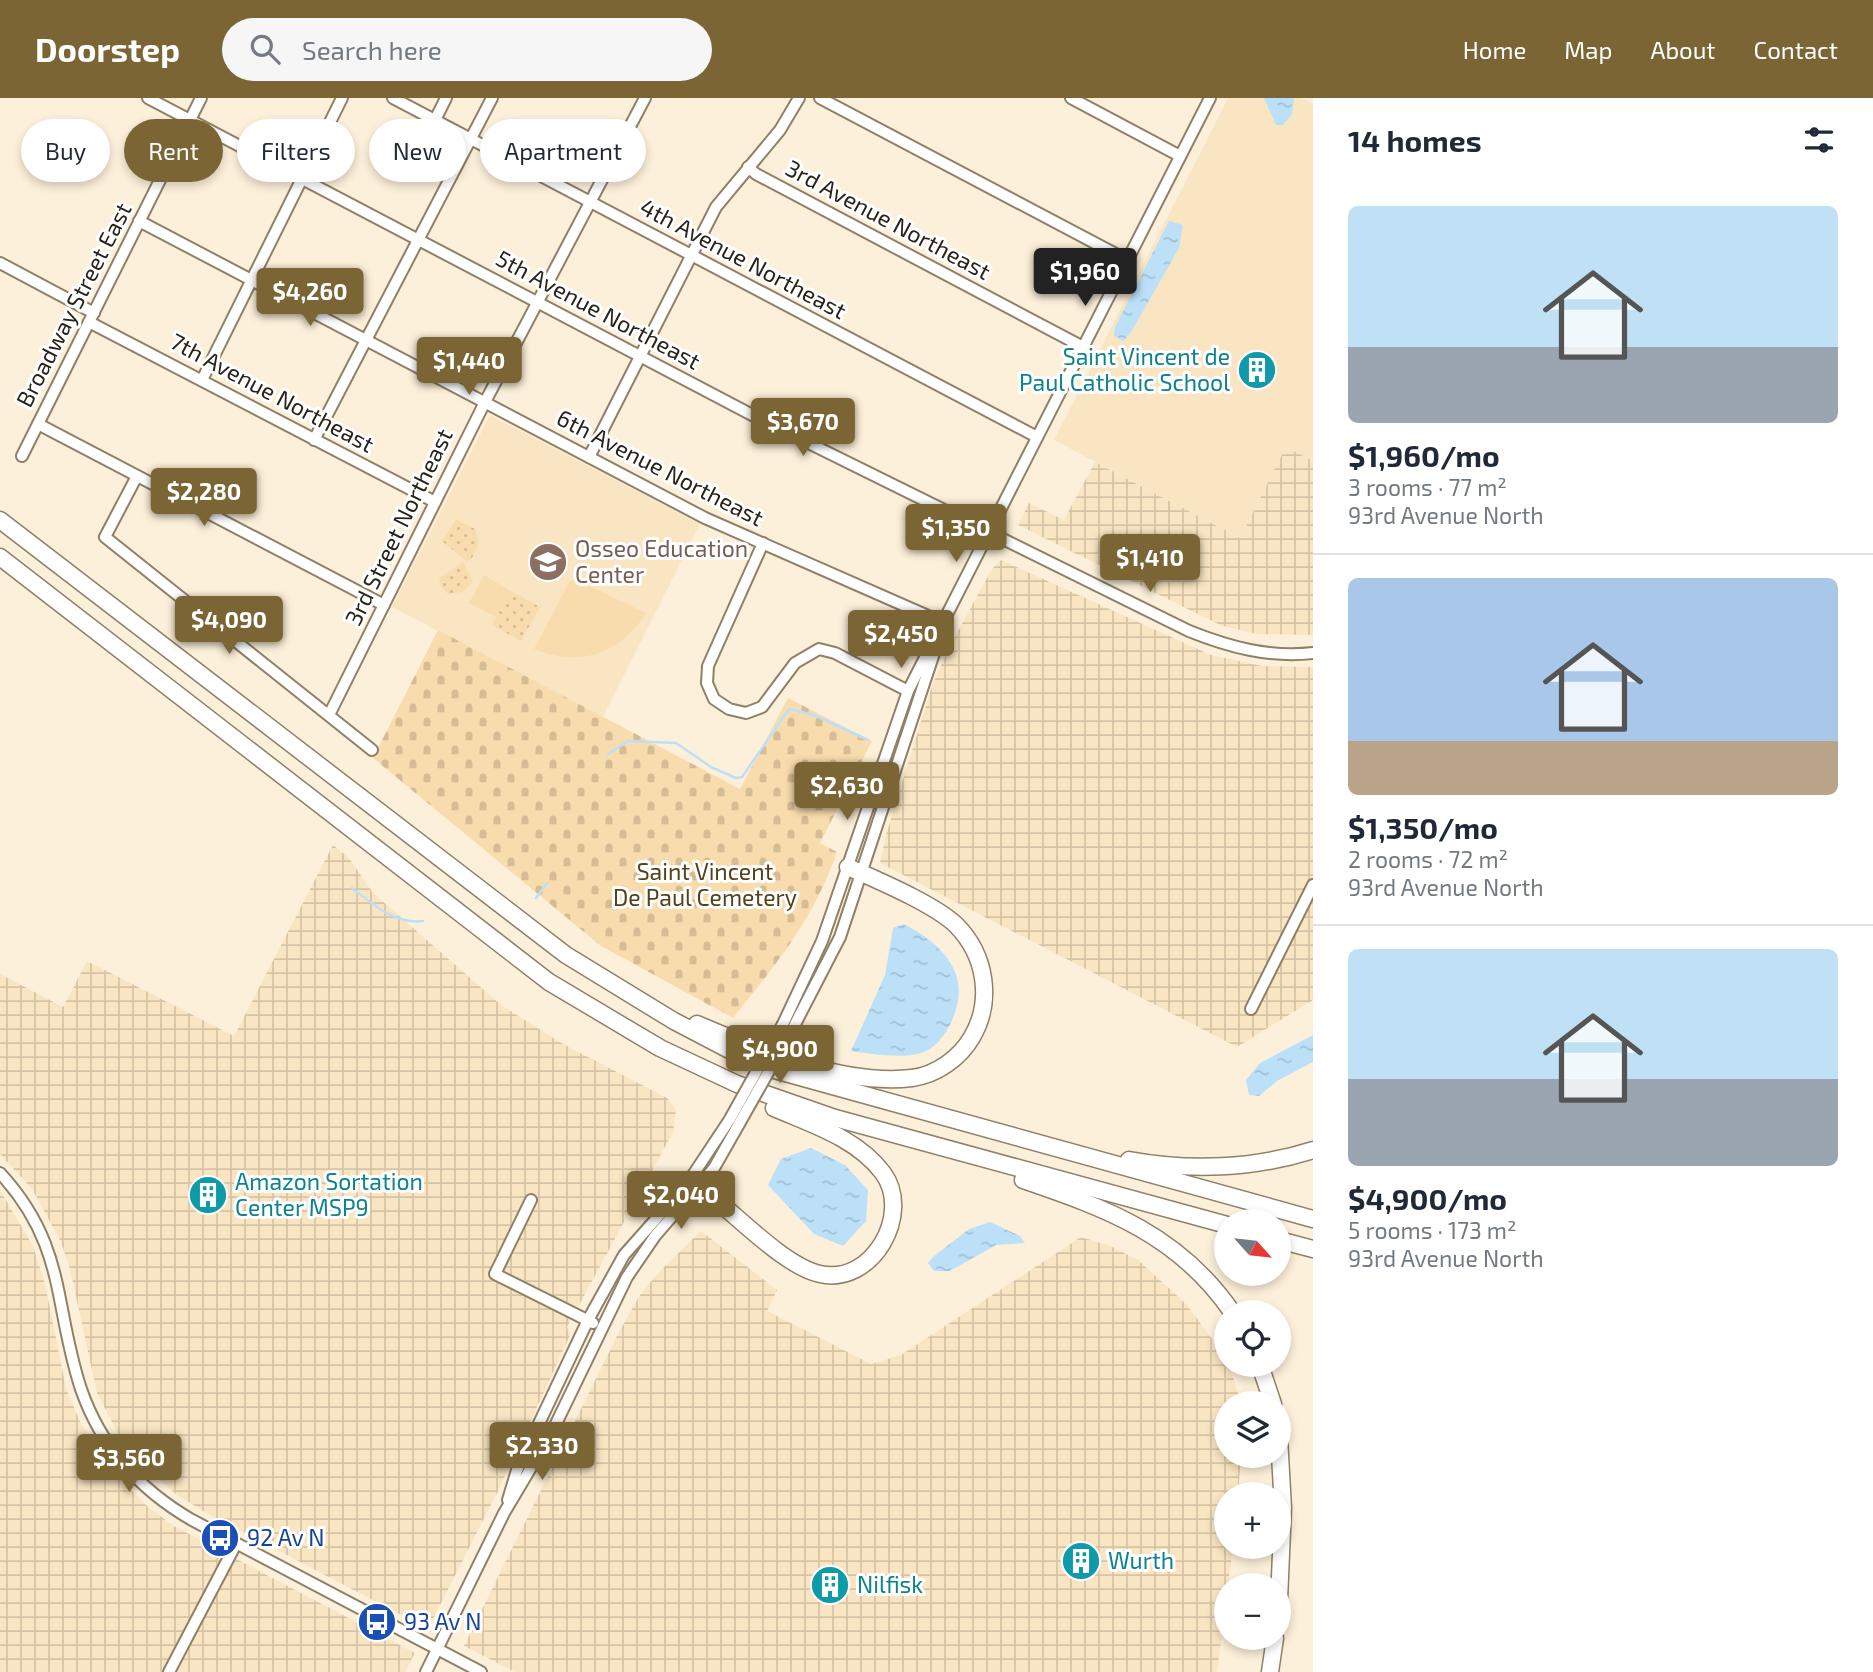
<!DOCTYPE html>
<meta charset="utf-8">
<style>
:root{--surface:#fff;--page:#f6f6f7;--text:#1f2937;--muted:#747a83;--line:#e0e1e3;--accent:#7c6535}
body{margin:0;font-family:"Exo 2",sans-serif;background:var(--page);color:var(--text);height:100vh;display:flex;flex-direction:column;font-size:26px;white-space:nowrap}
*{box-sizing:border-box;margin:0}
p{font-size:23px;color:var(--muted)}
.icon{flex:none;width:38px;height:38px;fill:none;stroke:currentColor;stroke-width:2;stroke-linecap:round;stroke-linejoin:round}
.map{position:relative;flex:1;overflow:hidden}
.panel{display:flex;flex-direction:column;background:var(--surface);width:560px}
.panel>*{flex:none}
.banner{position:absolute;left:21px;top:21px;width:665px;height:63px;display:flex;gap:14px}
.needle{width:46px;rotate:117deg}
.fabs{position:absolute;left:1214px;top:1111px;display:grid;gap:14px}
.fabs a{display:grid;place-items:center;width:77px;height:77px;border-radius:50%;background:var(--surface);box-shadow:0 4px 10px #0003;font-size:35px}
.price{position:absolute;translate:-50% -60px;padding:0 16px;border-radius:7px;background:var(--accent);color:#fff;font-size:23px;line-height:46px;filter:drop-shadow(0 2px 4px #0008)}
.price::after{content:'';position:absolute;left:50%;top:42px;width:21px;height:16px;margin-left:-10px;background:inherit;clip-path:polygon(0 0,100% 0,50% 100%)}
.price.selected{background:#222;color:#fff}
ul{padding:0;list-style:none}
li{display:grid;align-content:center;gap:14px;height:371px;padding:0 35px}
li+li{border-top:2px solid var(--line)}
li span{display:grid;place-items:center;height:217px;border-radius:10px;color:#555}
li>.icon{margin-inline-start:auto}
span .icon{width:126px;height:126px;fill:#fffc;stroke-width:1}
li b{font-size:30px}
h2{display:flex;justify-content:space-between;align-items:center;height:84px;padding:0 35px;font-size:30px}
.chip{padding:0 24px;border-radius:32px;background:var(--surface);box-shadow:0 4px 10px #0003;font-size:24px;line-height:63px}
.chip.selected{background:var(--accent);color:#fff}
header{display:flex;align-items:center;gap:42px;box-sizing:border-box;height:98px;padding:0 35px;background:var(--accent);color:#fff}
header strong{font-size:33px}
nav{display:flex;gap:38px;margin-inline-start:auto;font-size:24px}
.search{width:490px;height:63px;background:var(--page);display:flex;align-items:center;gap:18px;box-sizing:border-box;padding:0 24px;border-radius:38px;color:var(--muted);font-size:26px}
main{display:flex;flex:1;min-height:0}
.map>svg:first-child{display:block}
.built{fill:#fae5c2}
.industrial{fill:url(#industrial-grid)}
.green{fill:#f9dcad}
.cemetery{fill:url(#cemetery-stones)}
.park{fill:url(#park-dots)}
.water{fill:url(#water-ripples)}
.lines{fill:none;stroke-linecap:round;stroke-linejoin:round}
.stream{stroke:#bbe0f8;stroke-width:2.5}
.minor-casing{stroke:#8f8067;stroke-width:14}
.highway-casing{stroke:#8f8067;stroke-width:19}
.minor{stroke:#fff;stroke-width:10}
.highway{stroke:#fff;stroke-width:16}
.minor-bridge-casing{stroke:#8f8067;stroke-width:14;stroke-linecap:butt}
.minor-bridge{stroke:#fff;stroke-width:10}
.labels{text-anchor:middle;stroke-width:6;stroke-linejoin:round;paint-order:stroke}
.street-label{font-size:23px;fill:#282218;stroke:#fff}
.culture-label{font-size:23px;fill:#0d838f;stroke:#fff;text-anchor:start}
.education-label{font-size:23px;fill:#785e54;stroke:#fff;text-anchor:start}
.park-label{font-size:23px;fill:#564119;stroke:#fff}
.transit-label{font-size:23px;fill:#164399;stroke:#fff;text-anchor:start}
</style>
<header>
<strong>Doorstep</strong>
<div class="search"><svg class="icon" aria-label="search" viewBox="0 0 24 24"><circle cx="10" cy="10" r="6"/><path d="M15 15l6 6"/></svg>Search here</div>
<nav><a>Home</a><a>Map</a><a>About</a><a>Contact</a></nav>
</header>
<main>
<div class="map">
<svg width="1313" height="1574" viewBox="0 0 1313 1574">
<defs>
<pattern id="industrial-grid" width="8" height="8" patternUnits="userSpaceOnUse" patternTransform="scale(1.75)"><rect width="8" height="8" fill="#fae5c2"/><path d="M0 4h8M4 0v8" fill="none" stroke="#d6c4a6"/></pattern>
<pattern id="cemetery-stones" width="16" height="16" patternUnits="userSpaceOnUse" patternTransform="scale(1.75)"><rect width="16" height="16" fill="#f9dcad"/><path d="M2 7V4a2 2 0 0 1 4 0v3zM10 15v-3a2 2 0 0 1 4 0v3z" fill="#d5bc94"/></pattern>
<pattern id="park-dots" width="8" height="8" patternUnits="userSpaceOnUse" patternTransform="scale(1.75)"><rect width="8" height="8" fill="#f9dcad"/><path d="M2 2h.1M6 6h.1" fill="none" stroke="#d5bc94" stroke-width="1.8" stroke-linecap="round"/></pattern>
<pattern id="water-ripples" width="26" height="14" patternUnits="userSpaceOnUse" patternTransform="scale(1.75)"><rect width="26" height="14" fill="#bbe0f8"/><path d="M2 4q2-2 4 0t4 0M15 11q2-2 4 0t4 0" fill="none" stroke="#a1c0d4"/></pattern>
</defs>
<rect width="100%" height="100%" fill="#fdf0da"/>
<g class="built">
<path d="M 1228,0 L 1301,0 L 1313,6 L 1313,363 L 1286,350 L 1240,440 L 1054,342 Z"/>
<path d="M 490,317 L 700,426 L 603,619 L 392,509 Z"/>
</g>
<g class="industrial">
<path d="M 1286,349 L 1313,363 L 1313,537 L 1256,536 L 1220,527 L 1018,427 L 1029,405 L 1064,422 L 1095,364 L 1240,440 Z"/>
<path d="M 1001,462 L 1211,557 L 1262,568 L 1313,569 L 1313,902 L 1237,949 L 880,765 L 886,737 L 933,585 L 953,542 L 992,471 Z"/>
<path d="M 333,747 L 349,760 L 373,795 L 501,907 L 563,946 L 667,1000 L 676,1012 L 673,1034 L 567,1229 L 570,1237 L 567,1244 L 498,1393 L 428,1531 L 205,1414 L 177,1397 L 133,1357 L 119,1338 L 97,1295 L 70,1171 L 61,1144 L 32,1091 L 0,1056 L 0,876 L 63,909 L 87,863 L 234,938 Z"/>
<path d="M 0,1092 L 33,1148 L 45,1186 L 66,1290 L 80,1324 L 109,1370 L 149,1410 L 174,1428 L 415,1555 L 405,1574 L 0,1574 Z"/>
<path d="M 701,1133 L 777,1192 L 767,1213 L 871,1266 L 901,1257 L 1081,1139 L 1110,1148 L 1138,1162 L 1186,1206 L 1227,1261 L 1241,1305 L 1227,1306 L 1227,1358 L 1241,1358 L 1238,1396 L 1227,1396 L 1227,1449 L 1233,1449 L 1217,1574 L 515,1574 L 464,1548 L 619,1234 L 640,1197 L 659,1174 Z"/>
</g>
<g class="green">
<path d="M 484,477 L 511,493 L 496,519 L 469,505 Z"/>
<path d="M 577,482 L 646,515 C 620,556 579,570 534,551 L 570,483 Z"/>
</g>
<path class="cemetery" d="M 438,532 L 740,691 L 788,600 L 872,643 L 820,745 L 837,754 C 813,822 778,864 733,920 L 601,848 L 373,660 Z"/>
<g class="park">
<path d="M 456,421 L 475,431 L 479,445 L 471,462 L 466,463 L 442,443 Z"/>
<path d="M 463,464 L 473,484 L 463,494 L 448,496 L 441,488 L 439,480 Z"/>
<path d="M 511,493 L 540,509 L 521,543 L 492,527 Z"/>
</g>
<g class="water">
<path d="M 1264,0 L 1294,0 L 1292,16 L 1283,27 L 1276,27 Z"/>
<path d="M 1169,123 L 1183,127 L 1179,150 L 1130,236 L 1123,243 L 1114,238 L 1115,229 Z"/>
<path d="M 904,826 C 942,846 972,875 953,920 C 949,931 938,948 926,953 C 908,962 870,956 851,953 L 885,877 L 893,830 Z"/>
<path d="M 1313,937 L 1313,964 L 1277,983 L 1259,998 L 1249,997 L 1246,982 L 1260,965 Z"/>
<path d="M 811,1050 L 845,1067 L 868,1092 L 866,1123 L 843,1148 L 814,1136 L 768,1087 L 781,1061 Z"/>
<path d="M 990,1124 L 1020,1138 L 1025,1145 L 996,1147 L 950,1173 L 934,1173 L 928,1165 L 933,1159 L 969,1131 Z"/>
</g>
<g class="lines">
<g class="stream">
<path d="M 608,656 L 628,643 L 676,645 L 711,669 L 736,680 L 742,679 L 789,611 L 814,617 L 868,642"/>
<path d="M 352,790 C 373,806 395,827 423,823"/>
<path d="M 536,800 L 547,785"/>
</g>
<g class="minor-casing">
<g id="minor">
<path d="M 148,0 L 756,319 L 1189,533 C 1229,549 1269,560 1313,555"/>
<path d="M 393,0 L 1037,339"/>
<path d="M 820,0 L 1127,162"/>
<path d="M 1071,0 L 1180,58"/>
<path d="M 435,22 L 446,0"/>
<path d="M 748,69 L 756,76 L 1083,249"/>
<path d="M 139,123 L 705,420 L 944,525"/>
<path d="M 0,165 L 94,215"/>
<path d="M 89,224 L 435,404"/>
<path d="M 202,282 L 342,0"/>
<path d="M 38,326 L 384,507"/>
<path d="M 314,342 L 492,0"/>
<path d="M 22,358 L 201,0"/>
<path d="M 589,359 L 716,109 L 780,32 L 799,0"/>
<path d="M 137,378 L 105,439 L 372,652"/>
<path d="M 763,445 L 708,568 L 707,585 L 714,601 L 729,611 L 746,615 L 762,609 L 795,565 L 819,551 L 835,555 L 908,593"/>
<path d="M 329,617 L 485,304 L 645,0"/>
<path d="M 1251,911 L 1313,787"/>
<path d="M 783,926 L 822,843 L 908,593 L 1210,0"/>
<path d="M 792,932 L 840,839 L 943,528"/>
<path d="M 0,1075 C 67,1148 53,1206 81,1291 C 101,1349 140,1392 192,1422 L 481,1574"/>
<path d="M 531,1102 L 495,1176 L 593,1225"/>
<path d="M 508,1402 L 517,1372 L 588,1222 L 624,1157 L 687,1086 L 730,1021"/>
<path d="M 169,1574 L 236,1446"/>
<path d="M 426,1574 L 504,1415 L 551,1336 L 627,1179 L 655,1138 L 714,1070 L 739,1026"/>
</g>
</g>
<g class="highway-casing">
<g id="highway">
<path d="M 0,422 L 566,857 L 674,923 L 760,968 L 1313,1121"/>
<path d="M 0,459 L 549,884 L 660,950 L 737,986 L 835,1020 L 1227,1127"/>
<path d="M 697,926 C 760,953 843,988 912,980 C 936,977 960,960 972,939 C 993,903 986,857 956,827 C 934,806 877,782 848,769"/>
<path d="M 1129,1062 C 1189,1073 1254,1071 1313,1052"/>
<path d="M 1023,1082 C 1108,1111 1179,1137 1232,1214"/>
<path d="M 687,1086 L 700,1089 C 732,1112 783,1168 820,1176 C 872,1188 913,1116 883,1075 C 857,1040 811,1026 774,1010"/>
<path d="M 1279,1142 L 1313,1151"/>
<path d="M 1260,1267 L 1273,1306"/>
<path d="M 1279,1339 L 1283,1410 L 1279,1502"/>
<path d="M 1270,1574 L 1275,1540"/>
</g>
</g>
<use href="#minor" class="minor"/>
<use href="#highway" class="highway"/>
<g class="minor-bridge-casing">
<g id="minor-bridge">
<path d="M 730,1021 L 783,926"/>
<path d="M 739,1026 L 792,932"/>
</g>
</g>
<use href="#minor-bridge" class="minor-bridge"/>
</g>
<defs>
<g id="building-disc" transform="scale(2.0125)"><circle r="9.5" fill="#0f9aa8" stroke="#fff"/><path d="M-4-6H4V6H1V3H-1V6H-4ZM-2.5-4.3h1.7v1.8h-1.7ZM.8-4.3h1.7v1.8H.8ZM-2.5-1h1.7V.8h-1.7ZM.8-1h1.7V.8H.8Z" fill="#fff"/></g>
<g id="school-disc" transform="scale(2.0125)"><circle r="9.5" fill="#8d6e63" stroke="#fff"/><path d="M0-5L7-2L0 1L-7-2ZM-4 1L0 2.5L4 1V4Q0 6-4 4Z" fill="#fff"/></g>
<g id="bus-disc" transform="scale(2.0125)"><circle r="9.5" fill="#1a4fb4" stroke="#fff"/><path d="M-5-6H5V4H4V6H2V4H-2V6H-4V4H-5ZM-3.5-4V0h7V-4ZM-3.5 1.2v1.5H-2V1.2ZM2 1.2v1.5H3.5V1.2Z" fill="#fff"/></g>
</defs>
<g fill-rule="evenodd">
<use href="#building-disc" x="1257" y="272"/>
<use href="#school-disc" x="548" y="464"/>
<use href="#building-disc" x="208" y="1097"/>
<use href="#bus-disc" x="220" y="1440"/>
<use href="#building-disc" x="1081" y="1463"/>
<use href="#building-disc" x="830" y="1487"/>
<use href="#bus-disc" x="377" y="1524"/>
</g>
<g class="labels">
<g class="street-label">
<text transform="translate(888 122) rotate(28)" y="8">3rd Avenue Northeast</text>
<text transform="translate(743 161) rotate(28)" y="8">4th Avenue Northeast</text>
<text transform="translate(74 207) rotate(-63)" y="8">Broadway Street East</text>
<text transform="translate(598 212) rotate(28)" y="8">5th Avenue Northeast</text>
<text transform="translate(272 295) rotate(28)" y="8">7th Avenue Northeast</text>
<text transform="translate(660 370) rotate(27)" y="8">6th Avenue Northeast</text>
<text transform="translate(399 429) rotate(-64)" y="8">3rd Street Northeast</text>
</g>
<g class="culture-label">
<text x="1230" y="267" text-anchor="end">Saint Vincent de<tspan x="1230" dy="26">Paul Catholic School</tspan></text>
<text x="235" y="1092">Amazon Sortation<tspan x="235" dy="26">Center MSP9</tspan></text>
<text x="1108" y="1471">Wurth</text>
<text x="857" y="1495">Nilfisk</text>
</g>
<g class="education-label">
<text x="575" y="459">Osseo Education<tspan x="575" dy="26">Center</tspan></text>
</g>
<g class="park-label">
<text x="705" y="782">Saint Vincent<tspan x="705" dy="26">De Paul Cemetery</tspan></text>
</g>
<g class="transit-label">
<text x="247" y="1448">92 Av N</text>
<text x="404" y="1532">93 Av N</text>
</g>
</g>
</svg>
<div class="fabs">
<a><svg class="needle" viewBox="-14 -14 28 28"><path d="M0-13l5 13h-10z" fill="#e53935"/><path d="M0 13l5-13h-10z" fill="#747a83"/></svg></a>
<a><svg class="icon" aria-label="locate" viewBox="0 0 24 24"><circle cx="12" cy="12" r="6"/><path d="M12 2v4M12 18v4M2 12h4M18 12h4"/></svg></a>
<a><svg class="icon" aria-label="layers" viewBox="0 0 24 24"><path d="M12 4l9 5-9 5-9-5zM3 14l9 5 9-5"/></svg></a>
<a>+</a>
<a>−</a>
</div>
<b class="price selected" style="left:1085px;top:210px">$1,960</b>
<b class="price" style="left:310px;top:230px">$4,260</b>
<b class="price" style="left:469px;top:299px">$1,440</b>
<b class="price" style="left:803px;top:360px">$3,670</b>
<b class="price" style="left:204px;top:430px">$2,280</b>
<b class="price" style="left:956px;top:466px">$1,350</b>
<b class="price" style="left:1150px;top:496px">$1,410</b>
<b class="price" style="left:229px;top:558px">$4,090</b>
<b class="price" style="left:901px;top:572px">$2,450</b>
<b class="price" style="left:847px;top:724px">$2,630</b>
<b class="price" style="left:780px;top:987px">$4,900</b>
<b class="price" style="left:681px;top:1133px">$2,040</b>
<b class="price" style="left:542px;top:1384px">$2,330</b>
<b class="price" style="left:129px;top:1396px">$3,560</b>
<div class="banner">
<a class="chip">Buy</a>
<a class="chip selected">Rent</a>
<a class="chip">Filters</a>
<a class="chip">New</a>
<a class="chip">Apartment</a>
</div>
</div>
<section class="panel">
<h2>14 homes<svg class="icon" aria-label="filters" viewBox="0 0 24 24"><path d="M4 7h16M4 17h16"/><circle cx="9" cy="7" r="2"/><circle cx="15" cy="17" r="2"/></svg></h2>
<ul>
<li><span style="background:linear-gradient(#bfe0f5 65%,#9aa5b1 0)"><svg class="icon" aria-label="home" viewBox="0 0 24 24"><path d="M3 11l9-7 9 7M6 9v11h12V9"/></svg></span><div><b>$1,960/mo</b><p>3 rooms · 77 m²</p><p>93rd Avenue North</p></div></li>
<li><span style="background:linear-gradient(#a9c7e8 75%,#b9a48a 0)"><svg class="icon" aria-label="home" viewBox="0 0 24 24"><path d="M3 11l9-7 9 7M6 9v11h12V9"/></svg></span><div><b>$1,350/mo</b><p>2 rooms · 72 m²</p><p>93rd Avenue North</p></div></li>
<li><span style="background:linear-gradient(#bfe0f5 60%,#9aa5b1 0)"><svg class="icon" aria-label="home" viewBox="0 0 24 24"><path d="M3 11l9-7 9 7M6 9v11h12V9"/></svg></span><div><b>$4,900/mo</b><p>5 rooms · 173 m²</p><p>93rd Avenue North</p></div></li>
</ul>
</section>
</main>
